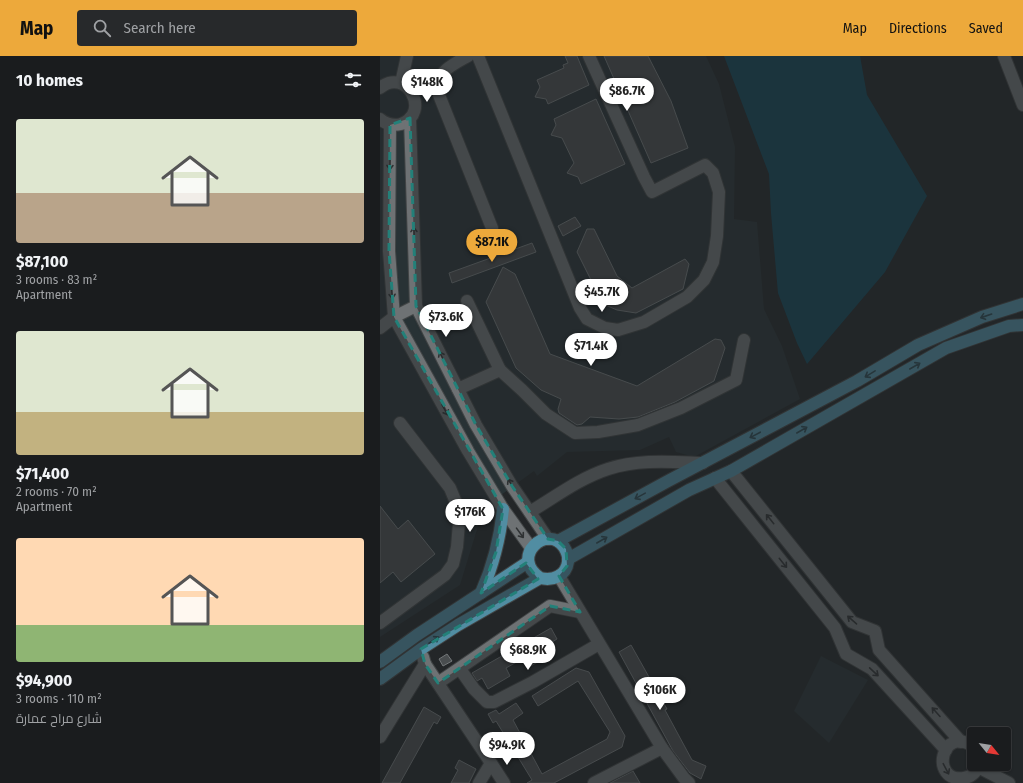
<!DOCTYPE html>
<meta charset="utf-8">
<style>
:root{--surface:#1a1c1e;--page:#27292b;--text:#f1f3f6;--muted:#9fa1a4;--line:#383a3c;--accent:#eda93b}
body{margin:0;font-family:"Fira Sans Condensed",Cairo,sans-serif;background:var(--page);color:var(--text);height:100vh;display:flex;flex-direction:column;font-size:15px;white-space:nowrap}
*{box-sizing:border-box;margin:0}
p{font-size:13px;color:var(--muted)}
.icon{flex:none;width:22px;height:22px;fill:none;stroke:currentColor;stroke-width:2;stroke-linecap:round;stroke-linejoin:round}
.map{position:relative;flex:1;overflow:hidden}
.panel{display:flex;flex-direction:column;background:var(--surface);width:380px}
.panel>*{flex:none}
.needle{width:26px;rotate:120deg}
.tools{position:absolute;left:587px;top:671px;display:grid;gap:8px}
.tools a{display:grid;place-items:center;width:44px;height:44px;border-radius:4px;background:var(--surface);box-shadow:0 1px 3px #0004,0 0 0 1px var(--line);font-size:20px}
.price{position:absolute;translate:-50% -34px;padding:0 9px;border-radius:14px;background:#fff;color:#222;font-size:13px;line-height:26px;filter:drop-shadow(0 1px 2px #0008)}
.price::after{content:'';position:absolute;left:50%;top:24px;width:12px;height:9px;margin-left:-6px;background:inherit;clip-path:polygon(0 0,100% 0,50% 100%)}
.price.selected{background:var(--accent);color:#111}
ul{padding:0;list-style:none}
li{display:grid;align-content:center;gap:8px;height:212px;padding:0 16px}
li span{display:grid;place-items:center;height:124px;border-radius:4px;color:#555}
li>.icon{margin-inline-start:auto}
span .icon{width:72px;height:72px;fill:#fffc;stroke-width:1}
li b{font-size:17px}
h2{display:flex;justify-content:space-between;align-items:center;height:48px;padding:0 16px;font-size:17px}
header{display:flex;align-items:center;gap:24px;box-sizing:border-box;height:56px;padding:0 20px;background:var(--accent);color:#111}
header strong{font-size:19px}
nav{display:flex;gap:22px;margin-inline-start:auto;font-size:14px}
.search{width:280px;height:36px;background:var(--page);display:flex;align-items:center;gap:10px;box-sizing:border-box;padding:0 14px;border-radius:4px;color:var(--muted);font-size:15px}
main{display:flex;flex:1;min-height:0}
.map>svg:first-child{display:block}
.built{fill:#283235}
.green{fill:#124658}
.building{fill:#494d4f;stroke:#737779}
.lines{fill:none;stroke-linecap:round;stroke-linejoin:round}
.minor-casing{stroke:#424546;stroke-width:14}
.major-casing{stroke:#424546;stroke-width:14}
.minor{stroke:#6e7274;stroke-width:12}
.major{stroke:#518da2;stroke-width:12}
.oneway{stroke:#2f3233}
.oneway2{stroke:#2c4852}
.marked{fill:none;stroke:#238079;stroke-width:3;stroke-dasharray:8 5;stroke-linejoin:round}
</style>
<header>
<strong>Map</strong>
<div class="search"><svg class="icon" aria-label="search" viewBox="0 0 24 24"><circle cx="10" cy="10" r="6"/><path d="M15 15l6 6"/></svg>Search here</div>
<nav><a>Map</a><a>Directions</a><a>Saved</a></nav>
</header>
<main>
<section class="panel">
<h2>10 homes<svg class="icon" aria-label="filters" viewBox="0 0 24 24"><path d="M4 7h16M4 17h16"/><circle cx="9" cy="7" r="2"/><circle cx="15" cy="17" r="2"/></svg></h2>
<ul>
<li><span style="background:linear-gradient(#dfe7d0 60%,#b9a48a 0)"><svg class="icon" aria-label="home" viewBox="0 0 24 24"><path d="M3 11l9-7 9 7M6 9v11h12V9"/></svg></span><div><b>$87,100</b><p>3 rooms · 83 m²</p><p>Apartment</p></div></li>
<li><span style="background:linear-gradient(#dfe7d0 65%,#c2b280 0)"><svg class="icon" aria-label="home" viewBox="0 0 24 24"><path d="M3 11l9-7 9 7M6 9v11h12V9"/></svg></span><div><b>$71,400</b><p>2 rooms · 70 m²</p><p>Apartment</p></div></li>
<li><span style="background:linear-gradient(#ffd9b3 70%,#8fb573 0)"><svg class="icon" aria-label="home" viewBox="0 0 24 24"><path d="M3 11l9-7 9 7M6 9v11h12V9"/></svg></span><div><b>$94,900</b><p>3 rooms · 110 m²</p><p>شارع مراح عمارة</p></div></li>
</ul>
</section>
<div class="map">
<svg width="643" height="727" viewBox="0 0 643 727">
<rect width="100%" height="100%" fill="#232628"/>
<g class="built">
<path d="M 0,0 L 326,0 L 339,28 L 355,91 L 354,163 L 377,166 L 384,253 L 402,290 L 420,343 L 314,401 L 296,396 L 289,381 L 260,394 L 187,396 L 157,420 L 154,415 L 117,442 L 96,461 L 99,467 L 80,529 L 0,581 Z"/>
<path d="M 441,600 L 488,624 L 449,687 L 414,655 Z"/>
</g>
<path class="green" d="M 344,0 L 480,0 L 487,39 L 547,140 L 505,216 L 427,308 L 417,287 L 398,237 L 391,157 L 389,118 Z"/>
<g class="building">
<path d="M 185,0 L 197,0 L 209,29 L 168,48 L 166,43 L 155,41 L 160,31 L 157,24 L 184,12 L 183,9 L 188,7 Z"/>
<path d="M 224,0 L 268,0 L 291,45 L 308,92 L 271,107 Z"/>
<path d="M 216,43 L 245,108 L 201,128 L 198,121 L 187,117 L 194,107 L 182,82 L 171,79 L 176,69 L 174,63 Z"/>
<path d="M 195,161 L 201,170 L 183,180 L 178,170 Z"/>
<path d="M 207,173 L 214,173 L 237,220 L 252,232 L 305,203 L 309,208 L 303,233 L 256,257 L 237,254 L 223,248 L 197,196 Z"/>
<path d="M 152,187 L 156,196 L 72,227 L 69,217 Z"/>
<path d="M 123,211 L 135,218 L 170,298 L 257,330 L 335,283 L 341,284 L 345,292 L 334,325 L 295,346 L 258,361 L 239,363 L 210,361 L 202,368 L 197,369 L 179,357 L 178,353 L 181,343 L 161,334 L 136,312 L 106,246 Z"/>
<path d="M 0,450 L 18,473 L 28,464 L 55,498 L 21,526 L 13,516 L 0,527 Z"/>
<path d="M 171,572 L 177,583 L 169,588 L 174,597 L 147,612 L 142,603 L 126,612 L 130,620 L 108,633 L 102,622 L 97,625 L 92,617 Z"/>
<path d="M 251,589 L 287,653 L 285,654 L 312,704 L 326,710 L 321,723 L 310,717 L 293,695 L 239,596 Z"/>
<path d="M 67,598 L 72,605 L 63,610 L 59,603 Z"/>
<path d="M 196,612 L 209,616 L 245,680 L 242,691 L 174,727 L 147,727 L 152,724 L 116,665 L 113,667 L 108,658 L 116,654 L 119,658 L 136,647 L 143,657 L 133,664 L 162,718 L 227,683 L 230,676 L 198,625 L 158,650 L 152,640 Z"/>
<path d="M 44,651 L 61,661 L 57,668 L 54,666 L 20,727 L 2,727 Z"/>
<path d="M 79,704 L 96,713 L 89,727 L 71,727 L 78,714 L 75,712 Z"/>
<path d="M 253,715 L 260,727 L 230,727 Z"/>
</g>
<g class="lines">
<g class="minor-casing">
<g id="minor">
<path d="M 88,0 C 72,9 53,17 59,39 L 112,172"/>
<path d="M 98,0 L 200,252 L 207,263 L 225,272 L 238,274 L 264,266 L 307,241 L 324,224 L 333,206 L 337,180 L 339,136 L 333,117 L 325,109 L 272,136 L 264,121 L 209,0"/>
<path d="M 624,0 L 643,49"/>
<path d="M 21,27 L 27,0"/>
<path d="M 0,32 C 26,10 52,57 21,68 C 13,70 6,68 0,63"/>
<path d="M 30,62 L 36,250 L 96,369 L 132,430 L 168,483"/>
<path d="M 10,69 L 9,195 L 14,261 L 88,395 L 123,453 L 151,492"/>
<path d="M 0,272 L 14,261 L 36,250"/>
<path d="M 120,314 L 142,334 L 166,358 L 195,377 L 218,376 L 258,369 L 301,352 L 356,324 L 364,284"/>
<path d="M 78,333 L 120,314 L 87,245"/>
<path d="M 351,415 L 472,566 L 495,575 L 499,594 L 581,686"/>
<path d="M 335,422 L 455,572 L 466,598 L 492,613 L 566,694"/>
<path d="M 150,456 C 175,441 200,422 228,413 C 259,403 291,406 323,407"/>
<path d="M 179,520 L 282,692 L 304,722 L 309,727"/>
<path d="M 0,567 L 65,519 L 73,508 L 77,491 L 79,467 L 77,449 L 70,432 L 20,367"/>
<path d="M 45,608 L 111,707 L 99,727"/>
<path d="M 80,613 L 94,633 L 107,646 L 114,646 L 153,626 L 219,588"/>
<path d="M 58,627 L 170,550 L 200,556"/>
<path d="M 0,681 L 45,608 L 43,601"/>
<path d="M 594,691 C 561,667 549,727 584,722 C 592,721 597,715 599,708"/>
<path d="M 111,707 L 124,727"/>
<path d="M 598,711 L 629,727"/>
<path d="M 214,727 L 282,692"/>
</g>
</g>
<g class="major-casing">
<g id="major">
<path d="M 178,485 L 288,425 L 477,325 L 538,289 L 602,261 L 643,248"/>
<path d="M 188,503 L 309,434 L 351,415 L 566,292 L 629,270 L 643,269"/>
<path d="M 101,537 C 113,510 120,483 123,453"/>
<path d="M 0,606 L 37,579 L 148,506"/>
<path d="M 0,623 L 41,593 L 78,569 L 160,522 C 173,525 186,520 188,506 C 189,501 187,496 184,491 C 167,467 129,501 160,522"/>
</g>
</g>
<use href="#minor" class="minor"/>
<use href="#major" class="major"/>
</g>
<defs><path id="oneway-shaft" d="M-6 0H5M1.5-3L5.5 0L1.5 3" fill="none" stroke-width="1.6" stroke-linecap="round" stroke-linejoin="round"/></defs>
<g class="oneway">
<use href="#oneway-shaft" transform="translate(10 108) rotate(91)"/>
<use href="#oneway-shaft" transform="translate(34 177) rotate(-92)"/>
<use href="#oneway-shaft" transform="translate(12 237) rotate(86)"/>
<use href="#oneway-shaft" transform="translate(62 301) rotate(-117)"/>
<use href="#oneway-shaft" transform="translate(65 354) rotate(61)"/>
<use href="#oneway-shaft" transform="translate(131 428) rotate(-122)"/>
<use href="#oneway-shaft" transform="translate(390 463) rotate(-129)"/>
<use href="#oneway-shaft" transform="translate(140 477) rotate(54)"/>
<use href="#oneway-shaft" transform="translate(403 507) rotate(51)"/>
<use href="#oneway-shaft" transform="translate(472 564) rotate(-139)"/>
<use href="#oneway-shaft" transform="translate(494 616) rotate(43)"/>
<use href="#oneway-shaft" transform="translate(556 656) rotate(-132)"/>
<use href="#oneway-shaft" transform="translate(566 713) rotate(62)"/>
</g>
<g class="oneway2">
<use href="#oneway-shaft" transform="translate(606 260) rotate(161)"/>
<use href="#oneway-shaft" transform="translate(535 310) rotate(-30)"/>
<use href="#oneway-shaft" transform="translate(490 318) rotate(149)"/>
<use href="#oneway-shaft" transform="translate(422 374) rotate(-30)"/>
<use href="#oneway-shaft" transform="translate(375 379) rotate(152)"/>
<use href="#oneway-shaft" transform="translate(260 440) rotate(151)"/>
<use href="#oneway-shaft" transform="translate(222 484) rotate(-30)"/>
<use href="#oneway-shaft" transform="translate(54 584) rotate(-33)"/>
</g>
<path d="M0 0H643V727H0ZM 30,62 L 36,250 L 96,369 L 132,430 L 168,483 L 178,485 L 186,493 L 187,510 L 179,520 L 200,556 L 170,550 L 58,627 L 45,608 L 41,593 L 158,523 L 146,507 L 101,537 L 116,496 L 123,453 L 14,261 L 9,195 L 10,69 Z" fill="#232628" fill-opacity=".55" fill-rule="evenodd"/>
<path class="marked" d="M 30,62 L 36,250 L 96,369 L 132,430 L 168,483 L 178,485 L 186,493 L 187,510 L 179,520 L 200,556 L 170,550 L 58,627 L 45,608 L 41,593 L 158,523 L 146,507 L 101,537 L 116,496 L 123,453 L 14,261 L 9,195 L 10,69 Z"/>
</svg>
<div class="tools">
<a><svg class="needle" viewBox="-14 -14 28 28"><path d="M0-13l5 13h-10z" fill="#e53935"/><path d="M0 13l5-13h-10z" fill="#9fa1a4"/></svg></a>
</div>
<b class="price" style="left:47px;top:47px">$148K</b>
<b class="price" style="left:247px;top:56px">$86.7K</b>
<b class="price selected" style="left:112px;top:207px">$87.1K</b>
<b class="price" style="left:222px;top:257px">$45.7K</b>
<b class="price" style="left:66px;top:282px">$73.6K</b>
<b class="price" style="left:211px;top:311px">$71.4K</b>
<b class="price" style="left:90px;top:477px">$176K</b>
<b class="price" style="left:148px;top:615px">$68.9K</b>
<b class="price" style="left:280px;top:655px">$106K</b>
<b class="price" style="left:127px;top:710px">$94.9K</b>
</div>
</main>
